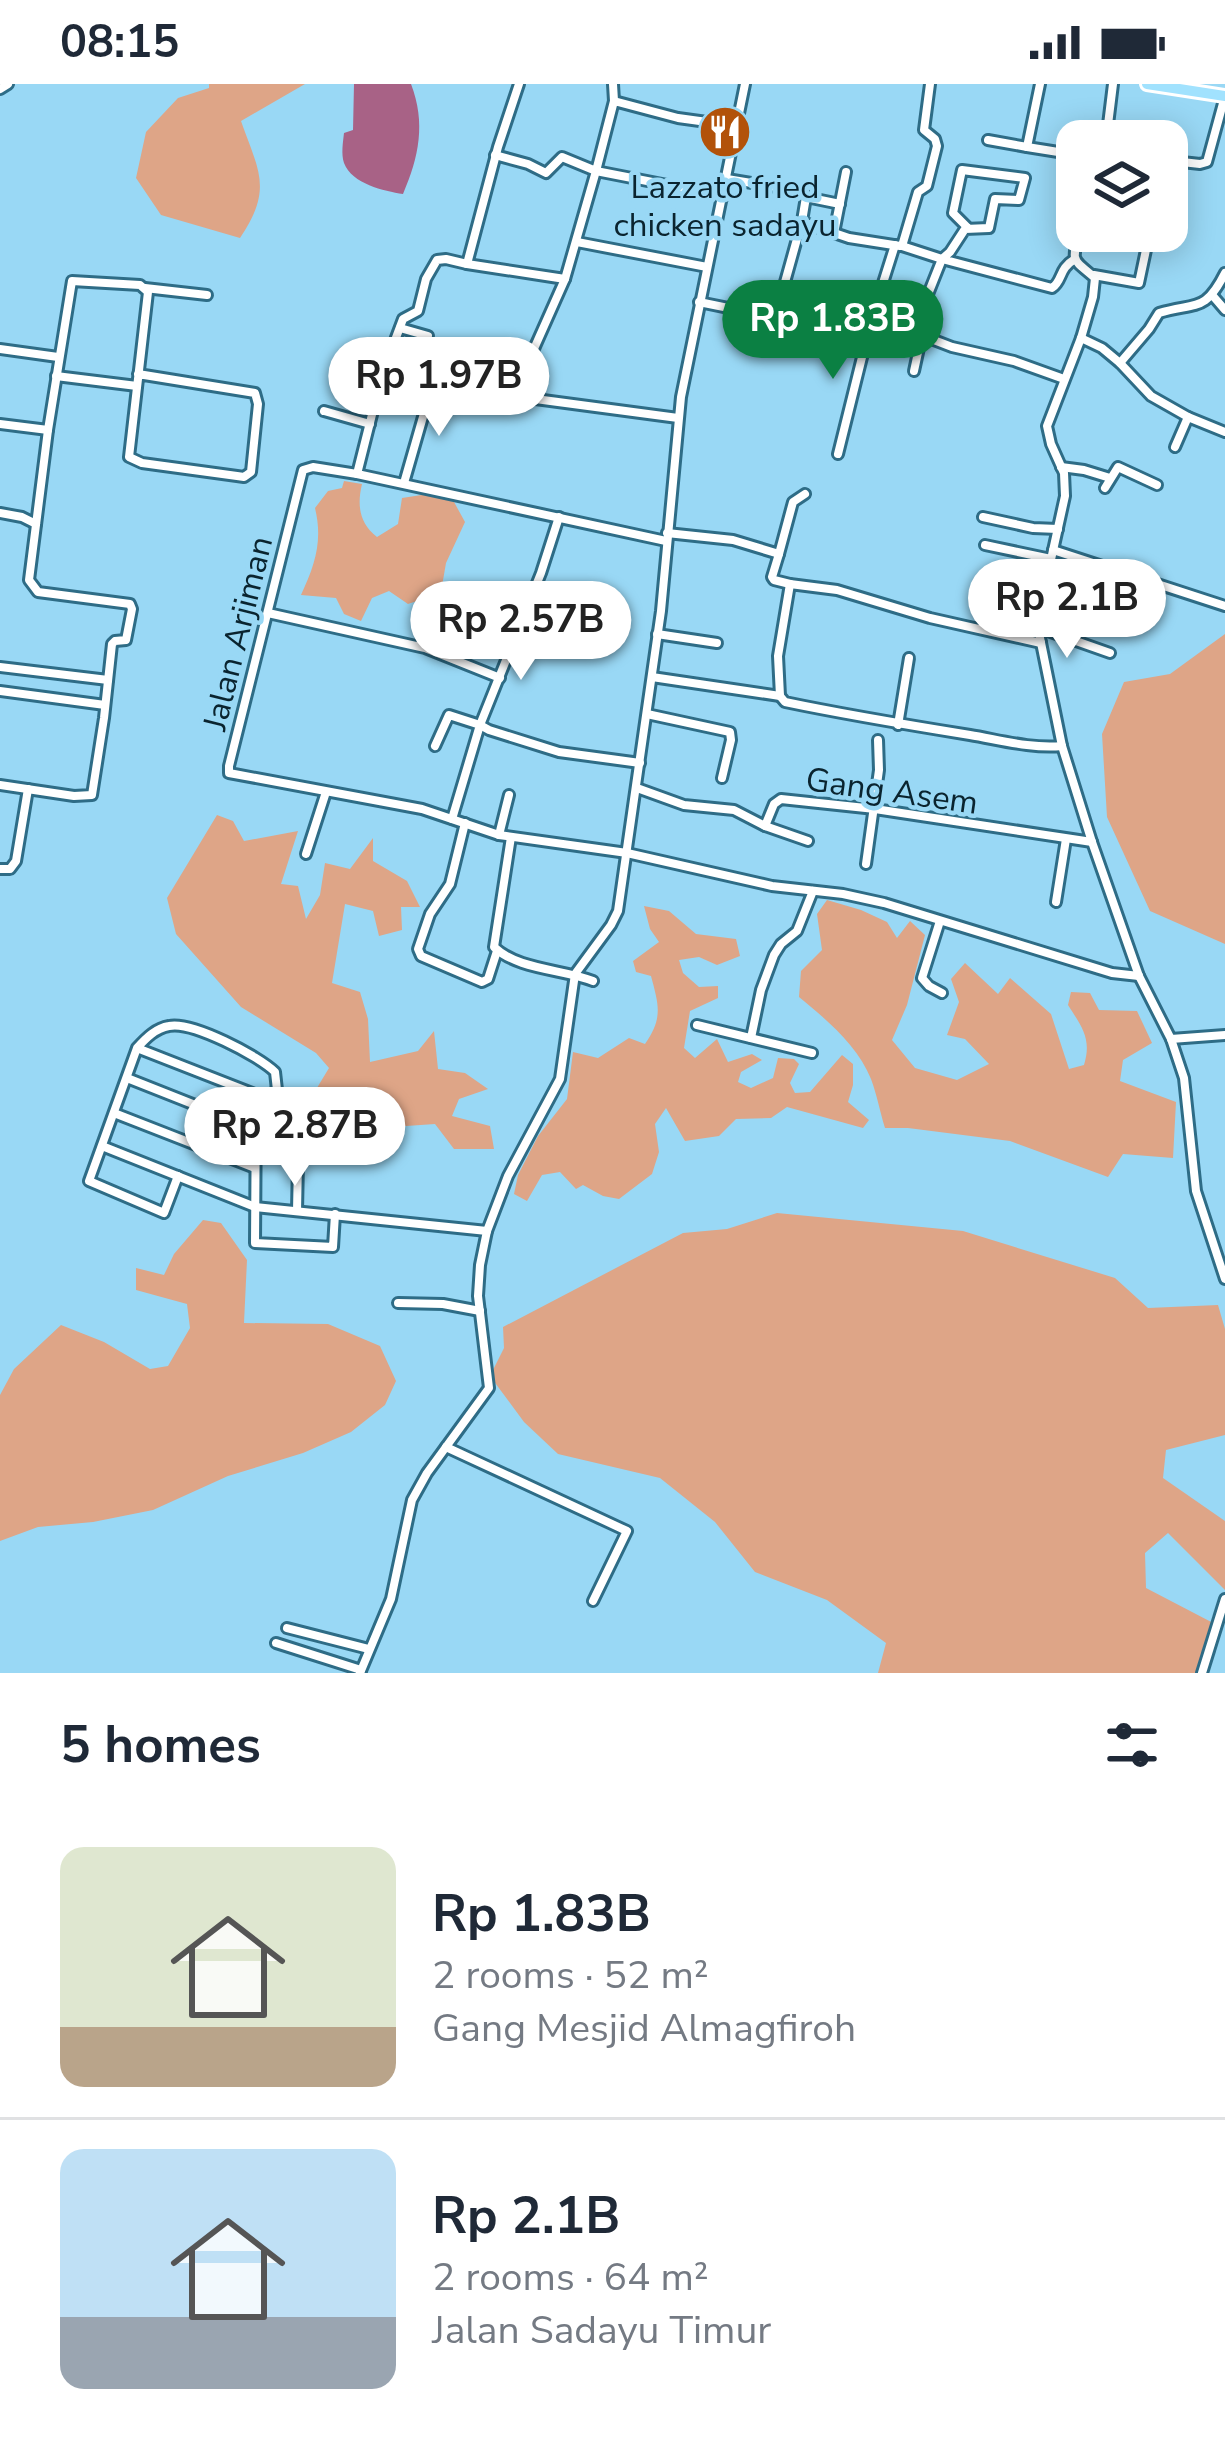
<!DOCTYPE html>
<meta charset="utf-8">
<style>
:root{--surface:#fff;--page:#f2f2f3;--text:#1f2937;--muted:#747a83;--line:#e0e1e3;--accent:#0b8043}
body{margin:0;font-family:"Nunito Sans",sans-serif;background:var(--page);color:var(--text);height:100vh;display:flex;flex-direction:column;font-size:45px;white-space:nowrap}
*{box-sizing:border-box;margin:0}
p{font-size:39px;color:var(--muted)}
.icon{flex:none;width:66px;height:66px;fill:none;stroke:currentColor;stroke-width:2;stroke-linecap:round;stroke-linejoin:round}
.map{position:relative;height:1589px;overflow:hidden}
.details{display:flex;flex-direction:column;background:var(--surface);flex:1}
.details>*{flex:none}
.fabs{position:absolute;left:1056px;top:36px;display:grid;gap:24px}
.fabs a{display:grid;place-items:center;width:132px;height:132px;border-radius:24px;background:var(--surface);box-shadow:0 6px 30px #0003;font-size:60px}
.price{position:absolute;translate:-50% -102px;padding:0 27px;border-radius:42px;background:#fff;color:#222;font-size:39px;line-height:78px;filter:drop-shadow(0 3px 6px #0008)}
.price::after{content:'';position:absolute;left:50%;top:72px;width:36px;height:27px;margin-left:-18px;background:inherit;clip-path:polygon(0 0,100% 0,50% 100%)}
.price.selected{background:var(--accent);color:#fff}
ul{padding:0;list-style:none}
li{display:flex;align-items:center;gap:36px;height:300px;padding:0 60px}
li+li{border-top:3px solid var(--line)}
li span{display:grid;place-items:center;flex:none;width:336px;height:240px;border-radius:24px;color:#555}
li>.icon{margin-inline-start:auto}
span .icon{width:144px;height:144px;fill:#fffc;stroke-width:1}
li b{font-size:51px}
h2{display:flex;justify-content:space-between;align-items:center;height:144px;padding:0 60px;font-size:51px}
.status{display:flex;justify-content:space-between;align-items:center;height:84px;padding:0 60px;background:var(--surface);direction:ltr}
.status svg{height:33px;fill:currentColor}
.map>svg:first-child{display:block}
.green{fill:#dea587}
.water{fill:#a86286}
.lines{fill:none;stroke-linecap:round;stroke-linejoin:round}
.minor-casing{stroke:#2e6c86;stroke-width:14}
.major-casing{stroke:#fff;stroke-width:16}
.minor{stroke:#fff;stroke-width:8}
.major{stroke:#a1e2fe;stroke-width:10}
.labels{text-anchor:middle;stroke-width:9;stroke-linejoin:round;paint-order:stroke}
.poi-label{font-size:33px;fill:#0a242f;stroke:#99d8f5}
.street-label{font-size:33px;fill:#0a242f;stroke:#99d8f5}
</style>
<div class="status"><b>08:15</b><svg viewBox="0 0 49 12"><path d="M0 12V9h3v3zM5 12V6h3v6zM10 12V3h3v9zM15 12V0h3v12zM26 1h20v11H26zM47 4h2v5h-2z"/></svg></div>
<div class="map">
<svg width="1225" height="1589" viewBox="0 0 1225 1589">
<rect width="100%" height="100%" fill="#99d8f5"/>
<g class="green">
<path d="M 209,0 L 305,0 L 241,37 C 259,88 273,105 240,154 L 161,131 L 136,94 L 146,48 L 178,14 L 209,4 Z"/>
<path d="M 344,397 L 362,400 C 357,421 359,439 377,453 L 398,440 L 402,414 L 428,410 L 454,418 L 465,438 L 446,479 L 437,531 L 426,514 L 408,520 L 389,507 L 372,514 L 361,537 L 344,530 L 336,514 L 301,511 C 315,481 323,457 315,424 L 328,407 L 342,404 Z"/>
<path d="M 1225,550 L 1225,860 L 1150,827 L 1107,733 L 1102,650 L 1124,598 L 1170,590 Z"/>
<path d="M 217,731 L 233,737 L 244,757 L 298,747 L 281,800 L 298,802 L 306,835 L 320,811 L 325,779 L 350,785 L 373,754 L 373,777 L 407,797 L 420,823 L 401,823 L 402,846 L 379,852 L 373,827 L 345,820 L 332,899 L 360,908 L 368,935 L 370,978 L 418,967 L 434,947 L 438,985 L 465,989 L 488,1005 L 459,1015 L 452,1032 L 490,1042 L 494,1065 L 454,1065 L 435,1040 L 363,1045 L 303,1027 L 329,984 L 316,969 L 241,923 L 176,850 L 167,814 Z"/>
<path d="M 827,816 L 861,826 L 887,838 L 897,854 L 910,837 L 925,851 L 907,921 L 892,956 L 915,984 L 957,996 L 989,980 L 965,955 L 947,951 L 959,918 L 951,895 L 965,879 L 998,910 L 1010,894 L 1051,930 L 1069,985 L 1084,981 C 1092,955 1082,943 1068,921 L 1071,908 L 1090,909 L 1099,926 L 1137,927 L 1152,959 L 1123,976 L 1120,997 L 1176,1018 L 1173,1074 L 1123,1070 L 1108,1093 L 1010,1057 L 908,1044 L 885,1044 C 880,1028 877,1011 871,995 C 858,962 826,935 799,913 L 801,887 L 822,866 L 817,830 Z"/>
<path d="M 644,822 L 669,827 L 696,850 L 736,855 L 740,872 L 717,881 L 699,873 L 679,876 L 683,889 L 699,903 L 718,902 L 718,914 L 690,927 L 684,964 L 695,974 L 717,955 L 728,978 L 752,970 L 762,976 L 741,988 L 738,998 L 751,1004 L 773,994 L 778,974 L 794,975 L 799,980 L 790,999 L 795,1009 L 810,1008 L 842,971 L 853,980 L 853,1001 L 848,1018 L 869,1036 L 863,1044 L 787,1023 L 771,1034 L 736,1035 L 719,1052 L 685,1057 L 666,1024 L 655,1040 L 659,1068 L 652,1090 L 619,1115 L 603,1112 L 583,1101 L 576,1105 L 560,1088 L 542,1091 L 527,1117 L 514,1110 L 518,1091 L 538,1052 L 567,1015 L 573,968 L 598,974 L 629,954 L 645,960 C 663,934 659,922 651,892 L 636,888 L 633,877 L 659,858 L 650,845 Z"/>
<path d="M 777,1129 L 963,1147 L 1115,1194 L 1148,1224 L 1218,1221 L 1225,1245 L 1225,1351 L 1166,1366 L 1163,1394 L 1225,1437 L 1225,1506 L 1168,1449 L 1145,1469 L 1146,1504 L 1217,1541 L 1203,1589 L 878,1589 L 886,1559 L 827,1516 L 755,1488 L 715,1438 L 660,1394 L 558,1370 L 524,1338 L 490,1292 L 504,1264 L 503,1243 L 683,1149 L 727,1145 Z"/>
<path d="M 203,1136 L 221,1139 L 247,1176 L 244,1239 L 328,1240 L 380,1262 L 396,1297 L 385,1321 L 351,1348 L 303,1369 L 228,1392 L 153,1426 L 93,1438 L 38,1443 L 0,1457 L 0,1311 L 14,1285 L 61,1241 L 104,1258 L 150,1285 L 168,1282 L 190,1244 L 187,1220 L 136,1206 L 136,1184 L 164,1191 L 174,1170 Z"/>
</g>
<path class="water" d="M 354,0 L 411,0 C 426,39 419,73 403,110 C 384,107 352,100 344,79 C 341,70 343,58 344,49 L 353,46 Z"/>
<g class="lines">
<g class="minor-casing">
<g id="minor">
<path d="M 519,0 L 498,63 L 467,180 L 565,195 L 596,87 L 724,112"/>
<path d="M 613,0 L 614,17"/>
<path d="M 1040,0 L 1027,63 L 1077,71"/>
<path d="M 0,5 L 8,0"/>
<path d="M 988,56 L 1027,63"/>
<path d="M 1106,57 L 1113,0"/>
<path d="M 495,71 L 528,80 L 546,89 L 562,73 L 596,87 L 614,17 L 678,34 L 736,42"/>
<path d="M 727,95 L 801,107 L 806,113 L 802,137 L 805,139 L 849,154 L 900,162"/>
<path d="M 1167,99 L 1182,78 L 1200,80 L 1207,78 L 1225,12"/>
<path d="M 806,113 L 840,120"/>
<path d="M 968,144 L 953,129 L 962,86 L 1025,94 L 1019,116 L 995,115 L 989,144 L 965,145 L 950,168 L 942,175 L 1052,204 C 1063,197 1058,185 1075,175"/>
<path d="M 1080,147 C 1071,179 1072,174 1095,194 L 1093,213 L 1081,254 L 1047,342 L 1051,360 L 1064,389 L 1065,412 L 1037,539 L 1062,662 L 1092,758 L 1139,892 L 1171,955 L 1184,994 L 1196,1107 L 1225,1195"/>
<path d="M 834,149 L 846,88"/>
<path d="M 577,158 L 707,183"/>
<path d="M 1094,191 L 1139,199 L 1150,147"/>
<path d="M 145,204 L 207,211"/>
<path d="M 1213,212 L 1225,226"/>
<path d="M 699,218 L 797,238 L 814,237 L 825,227 L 913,248 L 952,263 L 1014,277 L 1064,295"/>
<path d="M 775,234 L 802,137"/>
<path d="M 400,244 L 428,252"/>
<path d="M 913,248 L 942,175 L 902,162 L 918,108 L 927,102 L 937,62 L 935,55 L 924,46 L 930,0"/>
<path d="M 1081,254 L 1102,264 L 1120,279 L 1151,312 L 1188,333 L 1225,348"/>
<path d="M 0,265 L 58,273"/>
<path d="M 1120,279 L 1149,245 L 1159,229 C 1196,218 1205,229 1225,189"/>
<path d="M 346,282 L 382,291"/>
<path d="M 914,287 L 922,250"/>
<path d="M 56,292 L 137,302"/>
<path d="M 484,309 L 513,312 L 565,195"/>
<path d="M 513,312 L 678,334"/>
<path d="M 324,327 L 370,340"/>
<path d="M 0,340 L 48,346"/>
<path d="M 1175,363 L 1188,333"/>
<path d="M 838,370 L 871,237 L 895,161"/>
<path d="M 1061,383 L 1084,386 L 1110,394"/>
<path d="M 357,390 L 382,291 L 403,235 L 418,227 L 426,195 L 437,176 L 446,175 L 467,180"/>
<path d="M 404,399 L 433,298"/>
<path d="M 1105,404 L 1118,383 L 1157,401"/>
<path d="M 0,429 L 22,433 L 36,440"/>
<path d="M 559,433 L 541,489 L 480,641 L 489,646 L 559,668 L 640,679"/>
<path d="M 983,433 L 1033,444 L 1058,445"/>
<path d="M 667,449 L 733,456 L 779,470 L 772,493 L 774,496 L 790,500"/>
<path d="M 666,457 L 357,390 L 313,383 L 303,386 L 229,682 L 229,689 L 422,725 L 499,751 L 627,769 L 772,802 L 843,810 L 884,819 L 1112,889 L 1139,892"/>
<path d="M 985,461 L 1051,475"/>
<path d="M 1053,466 L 1225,522"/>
<path d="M 779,470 L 793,418 L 805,410"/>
<path d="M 268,529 L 425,564 L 500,594"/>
<path d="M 1039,544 L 1110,569"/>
<path d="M 657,550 L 717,559"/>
<path d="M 1041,559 L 930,534 L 837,506 L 790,500 L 778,572 L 780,612 L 785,618 C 847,631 908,641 970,651 C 1000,656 1032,665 1062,662"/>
<path d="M 0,583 L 108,596"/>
<path d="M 652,593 L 780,612"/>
<path d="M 0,607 L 105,621"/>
<path d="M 647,630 L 730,648 L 731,656 L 722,694"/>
<path d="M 898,641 L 909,574"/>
<path d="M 435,662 L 449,631 L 480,641 L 452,735"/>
<path d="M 0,701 L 74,712 L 92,711 L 104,634 L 112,560 L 115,557 L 126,556 L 132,525 L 130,520 L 38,508 L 29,496 L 48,346 L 72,197 L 140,201 L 148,208 L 129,373 L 142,379 L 237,392 L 244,393 L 251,388 L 258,320 L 255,309 L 138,290"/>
<path d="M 637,704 L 684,721 L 734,726 L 765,742 L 774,720 L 781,715 L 875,725 L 1092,758"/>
<path d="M 465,739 L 450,800 L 430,830 L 418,865 L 421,872 L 482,898 L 488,895 L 497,867"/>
<path d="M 765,742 L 808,757"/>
<path d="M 499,751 L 509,711"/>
<path d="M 511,753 L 494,863 C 518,886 563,885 593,897"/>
<path d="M 306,770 L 326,708"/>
<path d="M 866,780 L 879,686 L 878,656"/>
<path d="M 0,785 L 10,785 L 16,777 L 28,705"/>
<path d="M 1056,818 L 1066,755"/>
<path d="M 940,837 L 922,894 L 929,902 L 942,909"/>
<path d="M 697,941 L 812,969"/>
<path d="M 751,954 L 761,906 L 774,871 L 781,860 L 797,847 L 813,807"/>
<path d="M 1171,955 L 1225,951"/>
<path d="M 137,964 L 265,1014 L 277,1006 L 275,988 C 259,972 192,937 169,942 C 156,944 146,954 137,964 L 89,1097 L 164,1129 L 178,1092"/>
<path d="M 127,994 L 256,1045"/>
<path d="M 256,1011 L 255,1159 L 333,1163 L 335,1130"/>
<path d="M 114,1029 L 255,1084"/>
<path d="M 102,1062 L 255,1123 L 487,1147"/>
<path d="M 297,1127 L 299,1028"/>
<path d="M 398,1219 L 443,1220 L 480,1227"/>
<path d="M 446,1363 L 627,1447 L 593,1517"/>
<path d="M 287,1544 L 369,1565"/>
<path d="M 276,1559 L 361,1586"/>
<path d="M 360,1589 L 391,1515 L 412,1416 L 427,1389 L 489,1304 L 478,1212 L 480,1181 L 487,1147 L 508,1092 L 560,995 L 575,890 L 611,841 L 618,827 L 661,527 L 681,313 L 745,0"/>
<path d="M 1202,1589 L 1225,1515"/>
</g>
</g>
<g class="major-casing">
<path id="major" d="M 1147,0 L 1225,12"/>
</g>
<use href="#minor" class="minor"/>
<use href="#major" class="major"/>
</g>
<defs>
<g id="restaurant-disc" transform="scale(2.7)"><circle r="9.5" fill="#b2520a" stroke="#99d8f5"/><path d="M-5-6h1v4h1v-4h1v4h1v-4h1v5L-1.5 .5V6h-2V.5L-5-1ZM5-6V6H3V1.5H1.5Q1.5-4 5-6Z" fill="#fff"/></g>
</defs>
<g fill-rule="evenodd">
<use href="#restaurant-disc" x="725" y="48"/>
</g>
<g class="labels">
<g class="poi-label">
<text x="725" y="114">Lazzato fried<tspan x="725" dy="38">chicken sadayu</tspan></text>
</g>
<g class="street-label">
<text transform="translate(237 549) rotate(-76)" y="12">Jalan Arjiman</text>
<text transform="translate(892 706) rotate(8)" y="12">Gang Asem</text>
</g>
</g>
</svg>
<div class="fabs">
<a><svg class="icon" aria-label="layers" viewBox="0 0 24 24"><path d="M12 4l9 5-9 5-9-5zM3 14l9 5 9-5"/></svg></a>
</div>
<b class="price selected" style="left:833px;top:298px">Rp 1.83B</b>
<b class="price" style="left:439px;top:355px">Rp 1.97B</b>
<b class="price" style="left:1067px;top:577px">Rp 2.1B</b>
<b class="price" style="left:521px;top:599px">Rp 2.57B</b>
<b class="price" style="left:295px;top:1105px">Rp 2.87B</b>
</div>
<section class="details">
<h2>5 homes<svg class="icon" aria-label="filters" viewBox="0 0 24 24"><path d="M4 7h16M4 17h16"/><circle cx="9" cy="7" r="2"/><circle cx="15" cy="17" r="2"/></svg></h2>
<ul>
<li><span style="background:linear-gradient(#dfe7d0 75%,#b9a48a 0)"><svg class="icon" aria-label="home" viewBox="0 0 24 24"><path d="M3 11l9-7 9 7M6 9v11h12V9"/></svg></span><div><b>Rp 1.83B</b><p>2 rooms · 52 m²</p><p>Gang Mesjid Almagfiroh</p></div></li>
<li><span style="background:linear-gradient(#bfe0f5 70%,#9aa5b1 0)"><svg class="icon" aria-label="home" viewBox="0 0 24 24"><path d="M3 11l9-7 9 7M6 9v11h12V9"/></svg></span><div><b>Rp 2.1B</b><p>2 rooms · 64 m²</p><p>Jalan Sadayu Timur</p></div></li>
</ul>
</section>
